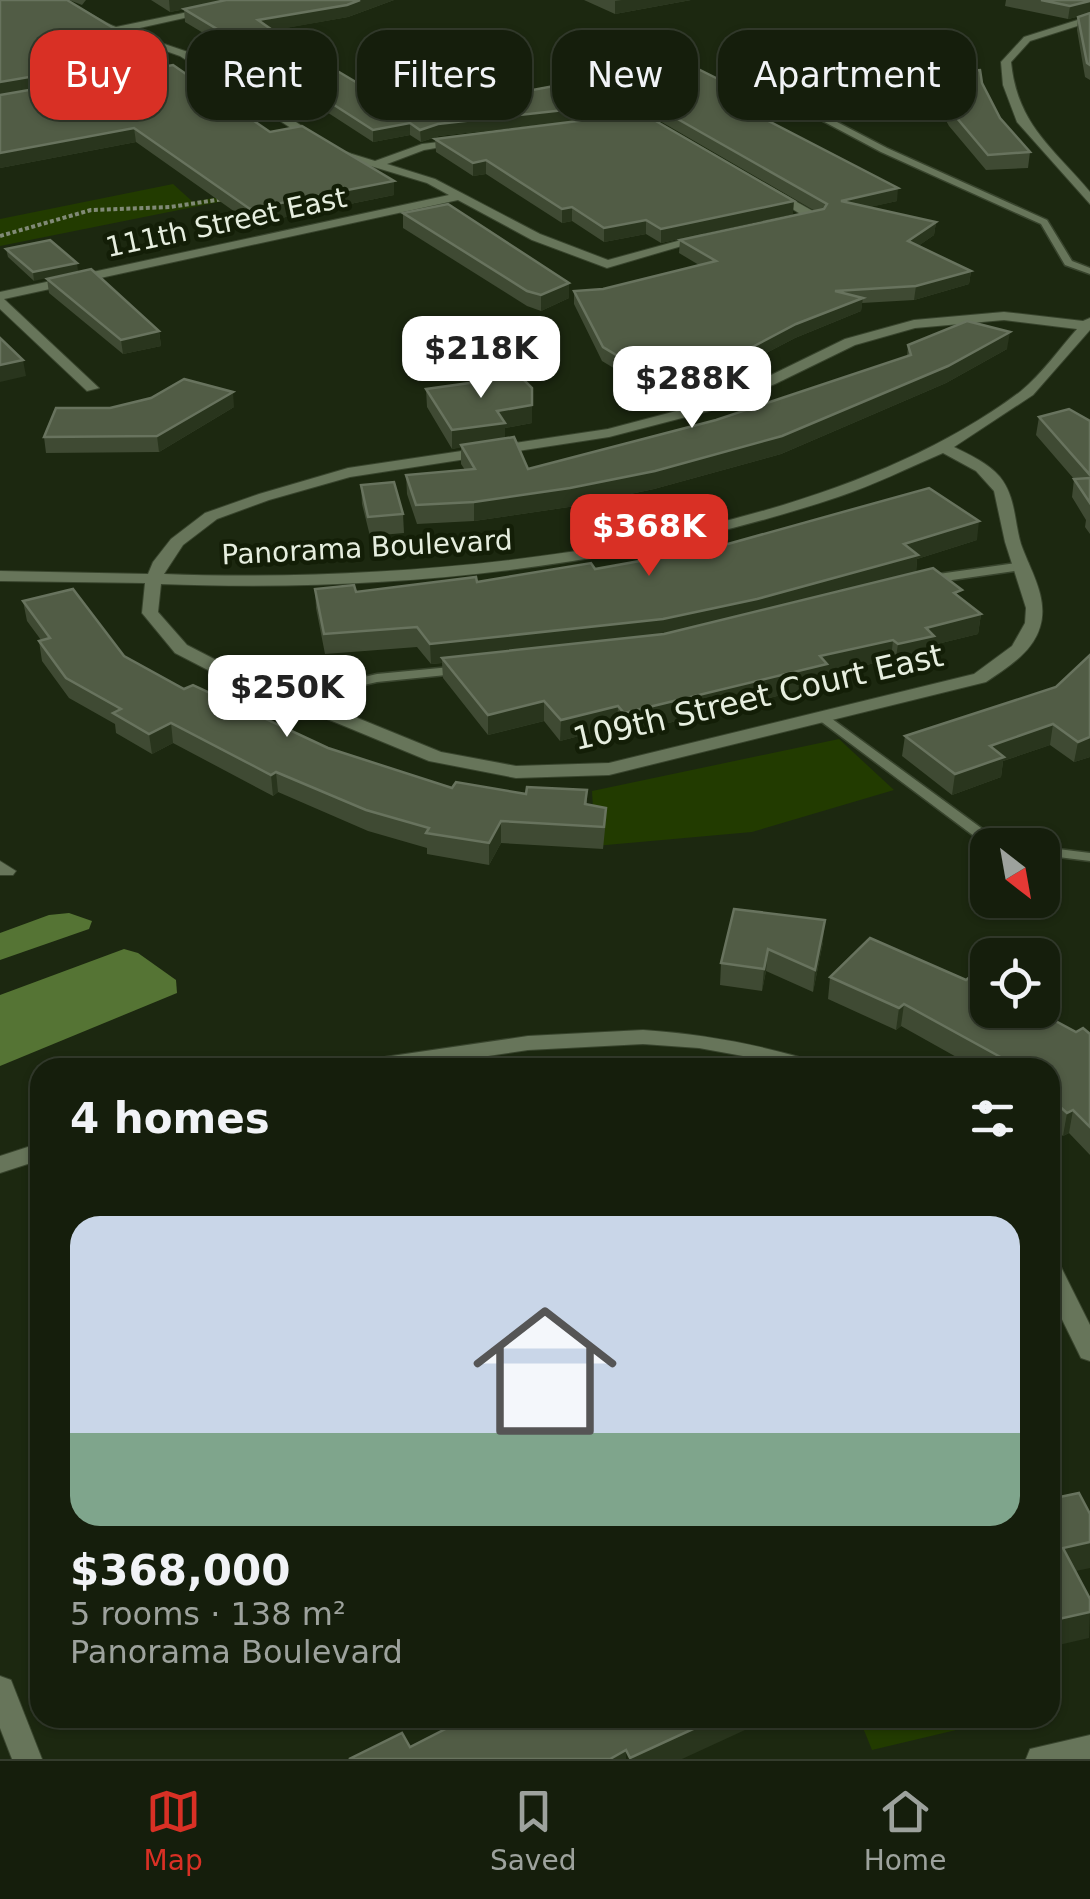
<!DOCTYPE html>
<meta charset="utf-8">
<style>
:root{--surface:#151e0c;--page:#1e2715;--text:#f1f3f6;--muted:#9da29d;--line:#343c2d;--accent:#d93025}
body{margin:0;font-family:"DejaVu Sans",sans-serif;background:var(--page);color:var(--text);height:100vh;display:flex;flex-direction:column;font-size:38px;white-space:nowrap}
*{box-sizing:border-box;margin:0}
p{font-size:32px;color:var(--muted)}
.icon{flex:none;width:55px;height:55px;fill:none;stroke:currentColor;stroke-width:2;stroke-linecap:round;stroke-linejoin:round}
.map{position:relative;flex:1;overflow:hidden}
.sheet{position:absolute;left:30px;top:1058px;width:1030px;height:670px;display:flex;flex-direction:column;background:var(--surface);border-radius:30px;box-shadow:0 2px 8px #0004,0 0 0 2px var(--line)}
.sheet>*{flex:none}
.guide{position:absolute;left:30px;top:30px;width:1030px;height:90px;display:flex;gap:20px}
.needle{width:65px;rotate:149deg}
.buttons{position:absolute;left:970px;top:828px;display:grid;gap:20px}
.buttons a{display:grid;place-items:center;width:90px;height:90px;border-radius:20px;background:var(--surface);box-shadow:0 2px 8px #0004,0 0 0 2px var(--line);font-size:50px}
.price{position:absolute;translate:-50% -85px;padding:0 22px;border-radius:20px;background:#fff;color:#222;font-size:32px;line-height:65px;filter:drop-shadow(0 2px 5px #0008)}
.price::after{content:'';position:absolute;left:50%;top:60px;width:30px;height:22px;margin-left:-15px;background:inherit;clip-path:polygon(0 0,100% 0,50% 100%)}
.price.active{background:var(--accent);color:#fff}
ul{padding:0;list-style:none}
li{display:grid;align-content:center;gap:20px;height:530px;padding:0 40px}
li+li{border-top:2px solid var(--line)}
li span{display:grid;place-items:center;height:310px;border-radius:30px;color:#555}
li>.icon{margin-inline-start:auto}
span .icon{width:180px;height:180px;fill:#fffc;stroke-width:1}
li b{font-size:42px}
h2{display:flex;justify-content:space-between;align-items:center;height:120px;padding:0 40px;font-size:42px}
.chip{padding:0 35px;border-radius:30px;background:var(--surface);box-shadow:0 2px 8px #0004,0 0 0 2px var(--line);font-size:35px;line-height:90px}
.chip.active{background:var(--accent);color:#fff}
.tabs{display:flex;justify-content:space-around;align-items:center;height:140px;border-top:2px solid var(--line);background:var(--surface);font-size:28px;color:var(--muted)}
.tabs a{display:grid;justify-items:center;gap:5px}
.tabs .active{color:var(--accent)}
.map>svg:first-child{display:block}
.green{fill:#223b00}
.water{fill:#557434}
.lines{fill:none;stroke-linecap:round;stroke-linejoin:round}
.service-casing{stroke:#38442d;stroke-width:3}
.minor-casing{stroke:#38442d;stroke-width:2}
.tertiary-casing{stroke:#38442d;stroke-width:2}
.path{stroke:#808a76;stroke-width:4;stroke-dasharray:4 2.5;stroke-linecap:butt}
.service{fill:#67755a;fill-rule:evenodd}
.minor{fill:#67755a;fill-rule:evenodd}
.tertiary{fill:#67755a;fill-rule:evenodd}
.wall{fill:#3f4a33}
.shaded-wall{fill:#29351d}
.building{fill:#515c45;stroke:#68735e;stroke-width:2.5}
.labels{text-anchor:middle;stroke-width:9;stroke-linejoin:round;paint-order:stroke}
.far-street-label{font-size:28px;fill:#e6eedf;stroke:#131e07}
.street-label{font-size:32px;fill:#e6eedf;stroke:#131e07}
</style>
<div class="map">
<svg width="1090" height="1759" viewBox="0 0 1090 1759">
<rect width="100%" height="100%" fill="#1c2810"/>
<g class="green">
<path d="M 352,170 L 362,173 L 0,246 L 0,219 L 173,184 L 193,202 Z"/>
<path d="M 839,739 L 894,790 L 752,832 L 595,846 L 592,791 Z"/>
<path d="M 859,1718 L 969,1718 L 973,1726 L 872,1750 Z"/>
</g>
<g class="water">
<path d="M 69,913 L 92,921 L 89,929 L 0,960 L 0,933 L 49,915 Z"/>
<path d="M 124,949 L 138,953 L 176,980 L 177,993 L 0,1066 L 0,995 Z"/>
</g>
<g class="lines">
<g class="service-casing">
<g id="service">
<path d="M 760,82 L 887,148 L 1047,220 L 1072,261 L 1090,268 L 1090,274 L 1065,265 L 1041,224 L 881,152 L 757,86 L 757,82 Z"/>
<path d="M 1024,562 L 1028,563 L 1028,569 L 924,584 L 918,580 L 924,576 Z"/>
<path d="M 461,666 L 466,667 L 468,670 L 466,673 L 377,682 L 290,702 L 283,698 L 285,695 L 377,674 Z"/>
<path d="M 824,713 L 988,833 L 1018,842 L 1020,845 L 997,845 L 978,839 L 819,720 L 817,717 Z"/>
<path d="M 1042,847 L 1090,853 L 1090,861 L 1042,855 Z"/>
</g>
</g>
<g class="minor-casing">
<g id="minor">
<path d="M 53,0 C 75,0 95,20 116,27 L 246,0 L 265,0 L 126,31 L 188,52 L 339,150 L 375,161 L 422,144 L 465,139 L 465,143 L 424,150 L 387,164 L 435,179 L 540,234 L 608,260 L 703,234 L 709,238 L 607,268 L 532,240 L 458,200 L 4,299 L 99,388 L 87,391 L 0,309 L 0,292 L 449,195 L 427,183 L 331,154 L 180,56 L 92,25 Z"/>
<path d="M 1090,16 L 1090,22 L 1030,41 L 1011,62 C 1017,124 1053,148 1090,192 L 1090,204 L 1017,122 L 1003,85 L 1001,62 L 1024,37 Z"/>
<path d="M 770,187 L 820,215 L 822,218 L 812,221 L 766,193 L 766,189 Z"/>
<path d="M 1004,312 L 1083,321 L 1090,318 L 1090,330 L 1033,395 L 954,447 C 970,455 988,463 1000,477 C 1016,497 1014,521 1021,544 C 1030,570 1049,598 1040,627 C 1033,652 1007,668 986,682 L 609,775 L 516,778 L 429,761 L 206,669 L 175,653 L 142,613 L 145,583 L 0,581 L 0,571 L 148,574 L 153,562 L 171,539 L 205,513 L 259,494 L 348,468 L 608,429 L 699,405 L 765,378 L 845,339 L 914,320 ZM 1004,320 L 1077,329 C 1059,349 1042,374 1021,391 C 813,549 419,584 164,574 L 183,545 L 217,519 L 269,500 L 350,477 L 609,437 L 709,411 L 775,384 L 855,345 L 915,328 ZM 943,453 L 976,471 L 994,491 L 1005,542 L 1026,608 L 1025,623 L 1012,646 L 974,674 L 609,763 L 516,766 L 441,752 L 218,661 L 187,645 L 158,612 L 161,584 C 387,593 622,569 838,497 C 874,485 908,468 943,453 Z"/>
<path d="M 0,861 L 16,871 L 13,875 L 0,875 Z"/>
<path d="M 643,1030 C 705,1034 761,1045 820,1063 L 823,1068 L 786,1068 L 754,1058 L 699,1048 L 643,1044 L 528,1050 L 407,1068 L 346,1068 L 357,1061 L 528,1036 Z"/>
<path d="M 40,1143 L 40,1160 L 0,1173 L 0,1156 Z"/>
<path d="M 1050,1260 L 1059,1263 L 1090,1325 L 1090,1361 L 1081,1358 L 1050,1295 Z"/>
<path d="M 1090,1735 L 1090,1759 L 1026,1759 L 1030,1749 Z"/>
</g>
</g>
<g class="tertiary-casing">
<path id="tertiary" d="M 0,1676 L 11,1680 L 42,1759 L 12,1759 L 0,1728 Z"/>
</g>
<path class="path" d="M 0,236 L 91,210 L 170,207 L 223,199"/>
<use href="#service" class="service"/>
<use href="#minor" class="minor"/>
<use href="#tertiary" class="tertiary"/>
</g>
<g class="wall">
<path d="M 0,0 L 160,68 L 270,132 L 394,195 L 252,224 L 136,142 L 0,168 Z"/>
<path d="M 69,0 L 86,0 L 82,5 Z"/>
<path d="M 151,0 L 394,0 L 348,17 L 273,30 L 275,32 L 276,44 L 243,57 L 185,22 L 184,9 L 196,7 L 170,12 Z"/>
<path d="M 584,0 L 691,0 L 615,14 Z"/>
<path d="M 1006,0 L 1090,0 L 1090,80 L 1085,77 L 1077,30 L 1078,17 L 1084,15 L 1068,19 L 1005,6 Z"/>
<path d="M 258,56 L 408,113 L 736,88 L 736,94 L 758,115 L 897,201 L 869,207 L 936,222 L 934,235 L 918,246 L 971,271 L 969,284 L 914,300 L 862,303 L 861,311 L 795,338 L 738,368 L 657,394 L 602,361 L 574,304 L 574,291 L 603,289 L 699,265 L 679,253 L 680,240 L 815,211 L 646,113 L 439,136 L 421,142 L 410,135 L 373,142 L 259,68 Z"/>
<path d="M 930,74 L 982,83 L 1000,118 L 1030,152 L 1028,168 L 986,170 L 949,126 L 928,88 Z"/>
<path d="M 435,139 L 793,214 L 661,243 L 646,234 L 604,242 L 572,221 L 562,223 L 486,174 L 473,176 L 436,152 Z"/>
<path d="M 403,213 L 569,298 L 541,311 L 527,306 L 403,228 Z"/>
<path d="M 50,240 L 34,281 L 8,257 L 6,249 Z"/>
<path d="M 47,279 L 159,331 L 161,346 L 123,354 L 49,293 Z"/>
<path d="M 908,345 L 1007,349 L 946,383 L 781,454 L 654,489 L 569,507 L 474,521 L 417,524 L 407,494 L 406,475 L 465,470 L 461,464 L 461,447 L 452,449 L 427,407 L 426,389 L 532,388 L 532,423 L 505,428 L 505,439 L 528,469 L 716,420 L 907,357 Z"/>
<path d="M 234,407 L 159,452 L 46,453 L 44,437 Z"/>
<path d="M 1039,417 L 1090,421 L 1090,534 L 1085,527 L 1086,520 L 1072,497 L 1074,479 L 1036,435 Z"/>
<path d="M 361,485 L 403,514 L 404,533 L 370,536 L 362,504 Z"/>
<path d="M 977,540 L 917,559 L 916,572 L 961,599 L 981,614 L 978,634 L 933,645 L 932,656 L 895,664 L 891,659 L 826,675 L 825,684 L 624,734 L 617,726 L 560,741 L 544,721 L 488,735 L 443,678 L 442,663 L 431,664 L 417,647 L 325,654 L 316,608 L 315,589 L 356,592 L 477,582 L 595,569 Z"/>
<path d="M 23,601 L 184,689 L 328,748 L 452,788 L 526,794 L 587,790 L 587,804 L 605,829 L 603,849 L 501,843 L 489,865 L 427,854 L 427,848 L 368,831 L 278,792 L 273,796 L 173,743 L 152,754 L 116,733 L 115,724 L 69,698 L 42,661 L 39,641 L 41,640 L 27,621 Z"/>
<path d="M 1056,687 L 1090,757 L 1074,762 L 1050,745 L 1003,761 L 1001,777 L 952,795 L 902,756 L 905,736 Z"/>
<path d="M 734,909 L 823,942 L 813,992 L 766,971 L 762,991 L 720,985 L 721,963 Z"/>
<path d="M 830,977 L 1076,1032 L 1090,1034 L 1090,1155 L 1069,1133 L 1063,1136 L 1050,1124 L 1050,1068 L 976,1068 L 901,1026 L 896,1030 L 828,999 Z"/>
</g>
<g class="shaded-wall">
<path d="M 169,0 L 228,0 L 170,12 Z"/>
<path d="M 360,0 L 394,0 L 348,17 L 259,33 L 258,20 Z"/>
<path d="M 622,0 L 691,0 L 615,14 L 615,1 Z"/>
<path d="M 1090,1 L 1090,14 L 1068,19 L 1070,6 Z"/>
<path d="M 275,32 L 276,44 L 243,57 L 242,44 Z"/>
<path d="M 158,55 L 160,68 L 0,95 L 0,82 Z"/>
<path d="M 646,101 L 646,113 L 439,136 L 421,142 L 420,130 L 438,124 Z"/>
<path d="M 410,123 L 410,135 L 373,142 L 373,130 Z"/>
<path d="M 134,128 L 136,142 L 0,168 L 0,153 Z"/>
<path d="M 486,160 L 486,174 L 473,176 L 473,163 Z"/>
<path d="M 394,181 L 394,195 L 252,224 L 250,209 Z"/>
<path d="M 898,188 L 897,201 L 840,214 L 841,201 Z"/>
<path d="M 794,201 L 793,214 L 661,243 L 661,229 Z"/>
<path d="M 572,207 L 572,221 L 562,223 L 562,209 Z"/>
<path d="M 646,220 L 646,234 L 604,242 L 604,228 Z"/>
<path d="M 936,222 L 934,235 L 907,254 L 908,241 Z"/>
<path d="M 77,263 L 78,271 L 34,281 L 33,272 Z"/>
<path d="M 971,271 L 969,284 L 914,300 L 916,286 Z"/>
<path d="M 569,283 L 569,298 L 541,311 L 541,295 Z"/>
<path d="M 863,298 L 861,311 L 795,338 L 738,368 L 657,394 L 658,380 Z"/>
<path d="M 159,331 L 161,346 L 123,354 L 121,340 Z"/>
<path d="M 1010,332 L 1007,349 L 946,383 L 781,454 L 654,489 L 569,507 L 474,521 L 474,502 Z"/>
<path d="M 23,360 L 26,376 L 0,382 L 0,365 Z"/>
<path d="M 233,392 L 234,407 L 159,452 L 157,436 Z"/>
<path d="M 532,405 L 532,423 L 505,428 L 505,441 L 452,449 L 452,430 L 497,411 Z"/>
<path d="M 979,521 L 977,540 L 917,559 L 916,575 L 662,638 L 442,658 L 442,663 L 431,664 L 430,644 L 904,544 Z"/>
<path d="M 981,614 L 978,634 L 933,645 L 932,656 L 895,664 L 898,644 L 926,628 Z"/>
<path d="M 893,640 L 891,659 L 826,675 L 825,684 L 624,734 L 624,713 L 820,656 Z"/>
<path d="M 544,701 L 544,721 L 488,735 L 488,715 Z"/>
<path d="M 618,706 L 617,726 L 560,741 L 561,720 Z"/>
<path d="M 171,723 L 173,743 L 152,754 L 149,734 Z"/>
<path d="M 1053,724 L 1050,745 L 1003,761 L 1001,777 L 952,795 L 955,774 L 990,746 Z"/>
<path d="M 1090,737 L 1090,757 L 1074,762 L 1078,742 Z"/>
<path d="M 276,772 L 278,792 L 273,796 L 271,775 Z"/>
<path d="M 501,821 L 501,843 L 489,865 L 489,843 Z"/>
<path d="M 825,920 L 823,942 L 813,992 L 815,970 Z"/>
<path d="M 768,949 L 766,971 L 762,991 L 764,969 Z"/>
<path d="M 904,1004 L 901,1026 L 896,1030 L 899,1008 Z"/>
<path d="M 1073,1110 L 1069,1133 L 1063,1136 L 1067,1113 Z"/>
<path d="M 1090,1542 L 1090,1568 L 1057,1575 L 1063,1548 Z"/>
<path d="M 1090,1612 L 1089,1638 L 1050,1647 L 1050,1621 Z"/>
<path d="M 717,1718 L 771,1718 L 682,1759 L 630,1759 L 630,1758 Z"/>
<path d="M 783,1718 L 801,1718 L 782,1725 Z"/>
<path d="M 626,1750 L 626,1759 L 610,1759 Z"/>
</g>
<g class="building">
<path d="M 0,0 L 67,0 L 158,55 L 0,82 Z"/>
<path d="M 226,0 L 360,0 L 347,5 L 258,20 L 275,32 L 242,44 L 184,9 Z"/>
<path d="M 1041,0 L 1090,0 L 1090,1 L 1070,6 Z"/>
<path d="M 1090,13 L 1090,65 L 1087,63 L 1078,17 Z"/>
<path d="M 302,50 L 408,113 L 684,62 L 736,88 L 727,90 L 748,101 L 738,103 L 758,112 L 753,113 L 898,188 L 841,201 L 936,222 L 908,241 L 971,271 L 916,286 L 835,291 L 863,298 L 796,324 L 739,354 L 658,380 L 603,347 L 574,291 L 603,289 L 716,261 L 680,240 L 824,209 L 827,204 L 646,101 L 438,124 L 420,130 L 410,123 L 373,130 L 258,56 Z"/>
<path d="M 173,65 L 270,132 L 302,126 L 394,181 L 250,209 L 134,128 L 0,153 L 0,95 Z"/>
<path d="M 980,70 L 982,83 L 1000,118 L 1030,152 L 988,155 L 951,111 L 930,74 Z"/>
<path d="M 642,113 L 794,201 L 661,229 L 646,220 L 604,228 L 572,207 L 562,209 L 486,160 L 473,163 L 435,139 Z"/>
<path d="M 448,204 L 569,283 L 541,295 L 527,291 L 403,213 Z"/>
<path d="M 50,240 L 77,263 L 33,272 L 6,249 Z"/>
<path d="M 91,269 L 159,331 L 121,340 L 47,279 Z"/>
<path d="M 967,321 L 1010,332 L 948,366 L 782,436 L 655,471 L 570,488 L 474,502 L 416,505 L 406,475 L 475,469 L 461,445 L 514,437 L 528,469 L 716,420 L 911,355 L 908,345 Z"/>
<path d="M 0,338 L 23,360 L 0,365 Z"/>
<path d="M 520,376 L 532,388 L 532,405 L 497,411 L 505,423 L 452,430 L 426,389 Z"/>
<path d="M 184,379 L 233,392 L 157,436 L 44,437 L 56,408 L 110,408 L 151,398 Z"/>
<path d="M 1069,409 L 1090,421 L 1090,475 L 1039,417 Z"/>
<path d="M 1090,478 L 1090,503 L 1074,479 Z"/>
<path d="M 394,482 L 403,514 L 368,517 L 361,485 Z"/>
<path d="M 929,488 L 979,521 L 904,544 L 918,555 L 757,599 L 663,619 L 430,644 L 417,627 L 324,634 L 315,589 L 354,585 L 356,592 L 476,577 L 477,582 L 591,563 L 595,569 L 717,547 Z"/>
<path d="M 933,568 L 962,590 L 954,593 L 981,614 L 926,628 L 934,636 L 898,644 L 893,640 L 820,656 L 827,664 L 624,713 L 618,706 L 561,720 L 544,701 L 488,715 L 442,658 L 664,634 Z"/>
<path d="M 73,589 L 124,656 L 184,689 L 193,685 L 328,748 L 452,788 L 456,782 L 526,794 L 527,787 L 587,790 L 585,804 L 606,808 L 604,827 L 501,821 L 489,843 L 426,833 L 429,828 L 366,810 L 276,772 L 271,775 L 171,723 L 149,734 L 113,713 L 121,709 L 66,678 L 39,641 L 50,638 L 23,601 Z"/>
<path d="M 1090,655 L 1090,737 L 1078,742 L 1053,724 L 990,746 L 1004,757 L 955,774 L 905,736 L 1056,687 Z"/>
<path d="M 734,909 L 825,920 L 815,970 L 768,949 L 764,969 L 721,963 Z"/>
<path d="M 870,938 L 966,980 L 971,976 L 988,985 L 988,1010 L 1035,1010 L 1076,1032 L 1083,1028 L 1090,1034 L 1090,1127 L 1073,1110 L 1067,1113 L 1050,1098 L 1050,1068 L 1014,1068 L 1004,1059 L 904,1004 L 899,1008 L 830,977 Z"/>
<path d="M 1079,1493 L 1090,1514 L 1090,1542 L 1063,1548 L 1090,1599 L 1090,1612 L 1050,1621 L 1050,1499 Z"/>
<path d="M 467,1718 L 717,1718 L 630,1758 L 626,1750 L 610,1759 L 349,1759 L 402,1733 L 410,1747 Z"/>
</g>
<g class="labels">
<g class="far-street-label">
<text transform="translate(226 222) rotate(-12)" y="10">111th Street East</text>
<text transform="translate(367 547) rotate(-3)" y="10">Panorama Boulevard</text>
</g>
<g class="street-label">
<text transform="translate(758 697) rotate(-13)" y="11">109th Street Court East</text>
</g>
</g>
</svg>
<div class="buttons">
<a><svg class="needle" viewBox="-14 -14 28 28"><path d="M0-13l5 13h-10z" fill="#e53935"/><path d="M0 13l5-13h-10z" fill="#9da29d"/></svg></a>
<a><svg class="icon" aria-label="locate" viewBox="0 0 24 24"><circle cx="12" cy="12" r="6"/><path d="M12 2v4M12 18v4M2 12h4M18 12h4"/></svg></a>
</div>
<b class="price" style="left:481px;top:401px">$218K</b>
<b class="price" style="left:692px;top:431px">$288K</b>
<b class="price active" style="left:649px;top:579px">$368K</b>
<b class="price" style="left:287px;top:740px">$250K</b>
<div class="guide">
<a class="chip active">Buy</a>
<a class="chip">Rent</a>
<a class="chip">Filters</a>
<a class="chip">New</a>
<a class="chip">Apartment</a>
</div>
<section class="sheet">
<h2>4 homes<svg class="icon" aria-label="filters" viewBox="0 0 24 24"><path d="M4 7h16M4 17h16"/><circle cx="9" cy="7" r="2"/><circle cx="15" cy="17" r="2"/></svg></h2>
<ul>
<li><span style="background:linear-gradient(#c9d6e8 70%,#7fa58c 0)"><svg class="icon" aria-label="home" viewBox="0 0 24 24"><path d="M3 11l9-7 9 7M6 9v11h12V9"/></svg></span><div><b>$368,000</b><p>5 rooms · 138 m²</p><p>Panorama Boulevard</p></div></li>
</ul>
</section>
</div>
<nav class="tabs">
<a class="active"><svg class="icon" aria-label="map" viewBox="0 0 24 24"><path d="M3 6l6-2 6 2 6-2v14l-6 2-6-2-6 2zM9 4v14M15 6v14"/></svg>Map</a>
<a><svg class="icon" aria-label="saved" viewBox="0 0 24 24"><path d="M7 4h10v16l-5-4-5 4z"/></svg>Saved</a>
<a><svg class="icon" aria-label="home" viewBox="0 0 24 24"><path d="M3 11l9-7 9 7M6 9v11h12V9"/></svg>Home</a>
</nav>
